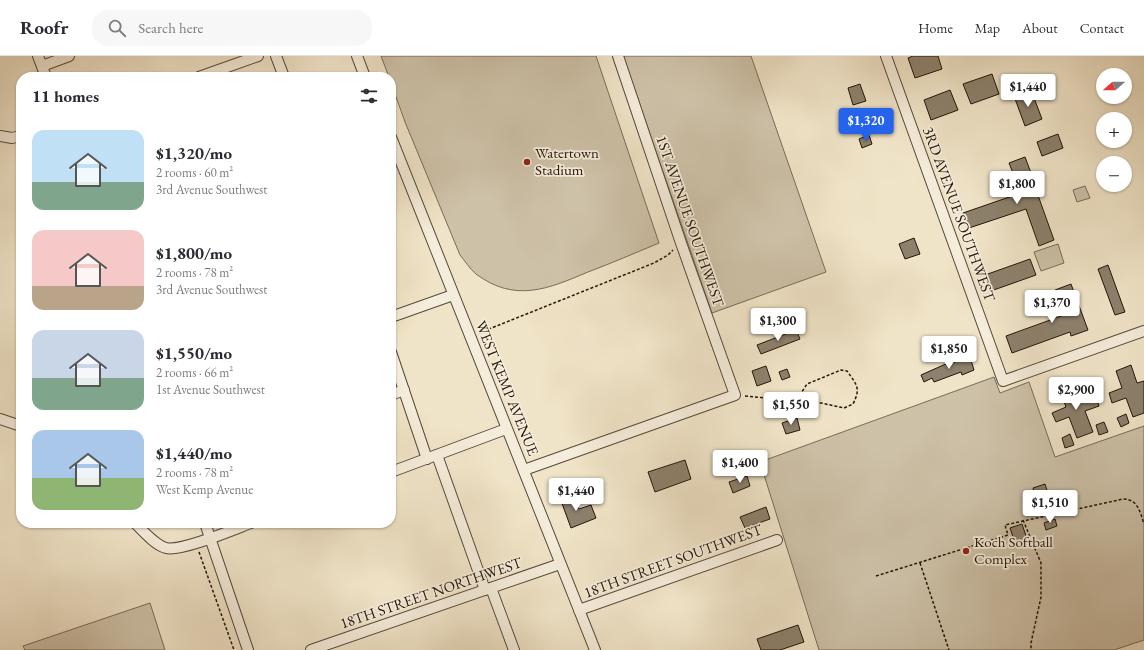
<!DOCTYPE html>
<meta charset="utf-8">
<style>
:root{--surface:#fff;--page:#f7f7f7;--text:#2b2b33;--muted:#7c7c81;--line:#e1e1e2;--accent:#2563eb}
body{margin:0;font-family:"EB Garamond",serif;background:var(--page);color:var(--text);height:100vh;display:flex;flex-direction:column;font-size:15px;white-space:nowrap}
*{box-sizing:border-box;margin:0}
p{font-size:13px;color:var(--muted)}
.icon{flex:none;width:22px;height:22px;fill:none;stroke:currentColor;stroke-width:2;stroke-linecap:round;stroke-linejoin:round}
.map{position:relative;flex:1;overflow:hidden}
.drawer{position:absolute;left:16px;top:16px;width:380px;height:456px;display:flex;flex-direction:column;background:var(--surface);border-radius:16px;box-shadow:0 1px 3px #0004}
.drawer>*{flex:none}
.needle{width:26px;rotate:250deg}
.buttons{position:absolute;left:1096px;top:12px;display:grid;gap:8px}
.buttons a{display:grid;place-items:center;width:36px;height:36px;border-radius:50%;background:var(--surface);box-shadow:0 1px 3px #0004;font-size:20px}
.price{position:absolute;translate:-50% -34px;padding:0 9px;border-radius:4px;background:#fff;color:#222;font-size:13px;line-height:26px;filter:drop-shadow(0 1px 2px #0008)}
.price::after{content:'';position:absolute;left:50%;top:24px;width:12px;height:9px;margin-left:-6px;background:inherit;clip-path:polygon(0 0,100% 0,50% 100%)}
.price.active{background:var(--accent);color:#fff}
ul{padding:0;list-style:none}
li{display:flex;align-items:center;gap:12px;height:100px;padding:0 16px}
li span{display:grid;place-items:center;flex:none;width:112px;height:80px;border-radius:12px;color:#555}
li>.icon{margin-inline-start:auto}
span .icon{width:48px;height:48px;fill:#fffc;stroke-width:1}
li b{font-size:17px}
h2{display:flex;justify-content:space-between;align-items:center;height:48px;padding:0 16px;font-size:17px}
header{display:flex;align-items:center;gap:24px;box-sizing:border-box;height:56px;padding:0 20px;background:var(--surface);border-bottom:1px solid var(--line)}
header strong{font-size:19px}
nav{display:flex;gap:22px;margin-inline-start:auto;font-size:14px}
.search{width:280px;height:36px;background:var(--page);display:flex;align-items:center;gap:10px;box-sizing:border-box;padding:0 14px;border-radius:16px;color:var(--muted);font-size:15px}
.map>svg:first-child{display:block}
.green{fill:#cdc1a8;stroke:#786b59}
.building{fill:#8d816d;stroke:#22150a}
.lines{fill:none;stroke-linecap:round;stroke-linejoin:round}
.minor-casing{stroke:#56493a;stroke-width:12}
.path{stroke:#22150a;stroke-width:1.5;stroke-dasharray:3 2;stroke-linecap:butt}
.minor{stroke:#f5eddb;stroke-width:10}
.poi-dot{fill:#8f2418;stroke:#f5eddb;stroke-width:1.5}
.labels{text-anchor:middle;stroke-width:3.5;stroke-linejoin:round;paint-order:stroke}
.poi-label{font-size:15px;fill:#22150a;stroke:#f5eddb;text-anchor:start}
.street-label{font-size:15px;fill:#22150a;stroke:#f5eddb}
</style>
<header>
<strong>Roofr</strong>
<div class="search"><svg class="icon" aria-label="search" viewBox="0 0 24 24"><circle cx="10" cy="10" r="6"/><path d="M15 15l6 6"/></svg>Search here</div>
<nav><a>Home</a><a>Map</a><a>About</a><a>Contact</a></nav>
</header>
<div class="map">
<svg width="1144" height="594" viewBox="0 0 1144 594">
<rect width="100%" height="100%" fill="#f0e4c8"/>
<filter id="stains"><feTurbulence type="fractalNoise" baseFrequency=".005" numOctaves="4"/><feColorMatrix values="0 0 0 0 .2 0 0 0 0 .09 0 0 0 0 .02 0 0 0 .5 -.17"/></filter>
<radialGradient id="worn" r=".72"><stop offset=".6" stop-color="#630" stop-opacity="0"/><stop offset="1" stop-color="#630" stop-opacity=".3"/></radialGradient>
<g class="green">
<path d="M 381,0 L 596,0 L 659,187 C 635,197 612,207 588,216 C 548,233 515,247 476,218 C 470,213 465,205 460,199 L 405,66 L 391,27 L 391,21 L 389,21 Z"/>
<path d="M 623,0 L 751,0 L 826,216 L 712,257 Z"/>
<path d="M 1085,130 L 1090,142 L 1077,146 L 1073,134 Z"/>
<path d="M 1058,188 L 1064,207 L 1041,215 L 1034,196 Z"/>
<path d="M 994,321 L 1000,337 L 1029,326 L 1055,401 L 1144,370 L 1144,584 L 1114,594 L 819,594 L 760,406 Z"/>
<path d="M 150,547 L 165,594 L 25,594 L 23,590 Z"/>
</g>
<g class="building">
<path d="M 913,0 L 938,0 L 942,13 L 915,22 L 908,2 Z"/>
<path d="M 992,18 L 999,38 L 971,48 L 963,28 Z"/>
<path d="M 860,28 L 866,45 L 853,49 L 848,32 Z"/>
<path d="M 950,34 L 958,54 L 931,64 L 924,44 Z"/>
<path d="M 1031,34 L 1042,63 L 1025,70 L 1014,40 Z"/>
<path d="M 1058,78 L 1063,92 L 1042,100 L 1037,86 Z"/>
<path d="M 869,79 L 872,88 L 862,92 L 859,83 Z"/>
<path d="M 1025,101 L 1036,130 L 1035,131 L 1054,184 L 1039,190 L 1026,153 L 969,172 L 963,157 L 1021,137 L 1009,107 Z"/>
<path d="M 914,182 L 920,198 L 905,203 L 899,188 Z"/>
<path d="M 1030,203 L 1036,219 L 991,235 L 985,219 Z"/>
<path d="M 1108,209 L 1125,256 L 1115,259 L 1098,213 Z"/>
<path d="M 1071,228 L 1088,274 L 1071,280 L 1070,276 L 1012,297 L 1006,280 L 1064,259 L 1055,234 Z"/>
<path d="M 796,274 L 800,283 L 761,298 L 757,289 Z"/>
<path d="M 970,301 L 974,314 L 962,319 L 961,316 L 934,326 L 932,322 L 924,326 L 921,319 L 948,307 L 949,308 Z"/>
<path d="M 1131,309 L 1137,327 L 1144,325 L 1144,357 L 1133,361 L 1126,342 L 1112,347 L 1109,337 L 1122,332 L 1116,315 Z"/>
<path d="M 766,310 L 771,325 L 757,330 L 752,315 Z"/>
<path d="M 787,313 L 790,321 L 782,324 L 779,316 Z"/>
<path d="M 1076,329 L 1082,346 L 1096,341 L 1099,350 L 1085,355 L 1093,376 L 1077,382 L 1069,361 L 1056,366 L 1052,357 L 1066,351 L 1060,335 Z"/>
<path d="M 1126,358 L 1129,367 L 1121,371 L 1117,362 Z"/>
<path d="M 797,362 L 800,374 L 786,378 L 782,367 Z"/>
<path d="M 1104,366 L 1108,376 L 1099,379 L 1096,369 Z"/>
<path d="M 1070,378 L 1074,389 L 1065,392 L 1062,382 Z"/>
<path d="M 685,404 L 691,423 L 655,436 L 648,416 Z"/>
<path d="M 747,420 L 750,430 L 733,437 L 729,426 Z"/>
<path d="M 1045,428 L 1051,447 L 1038,451 L 1033,432 Z"/>
<path d="M 572,437 L 579,453 L 591,449 L 596,462 L 571,472 L 560,442 Z"/>
<path d="M 766,451 L 770,463 L 745,472 L 740,461 Z"/>
<path d="M 1055,463 L 1057,470 L 1046,474 L 1044,467 Z"/>
<path d="M 1022,468 L 1027,483 L 1015,487 L 1010,472 Z"/>
<path d="M 798,569 L 804,586 L 780,594 L 761,594 L 757,583 Z"/>
</g>
<g class="lines">
<g class="minor-casing">
<g id="minor">
<path d="M 38,0 L 46,21"/>
<path d="M 276,0 L 284,21"/>
<path d="M 357,0 L 365,21"/>
<path d="M 886,0 L 1003,325 L 1144,275"/>
<path d="M 42,10 L 69,0"/>
<path d="M 199,21 L 258,0"/>
<path d="M 0,80 L 12,82 L 21,80"/>
<path d="M 391,81 L 595,594"/>
<path d="M 391,261 L 453,239"/>
<path d="M 391,296 L 427,403"/>
<path d="M 391,339 L 404,334"/>
<path d="M 0,363 L 21,370"/>
<path d="M 437,399 L 485,534"/>
<path d="M 524,414 L 735,339 L 681,187 L 618,0"/>
<path d="M 391,416 L 506,373"/>
<path d="M 135,467 C 143,475 155,489 166,492 C 181,496 235,473 251,467"/>
<path d="M 205,467 L 248,594"/>
<path d="M 491,532 L 514,594"/>
<path d="M 579,554 L 777,484"/>
<path d="M 311,594 L 560,508"/>
</g>
</g>
<g class="path">
<path d="M 479,277 L 654,207 L 668,199 L 673,194"/>
<path d="M 745,340 L 821,347 L 844,352 L 853,348 C 861,332 857,329 847,315 L 841,314 L 807,328 L 796,345"/>
<path d="M 1023,464 L 1041,507 L 1041,541 L 1031,587 L 1031,594"/>
<path d="M 199,496 L 234,594"/>
<path d="M 920,507 L 949,594"/>
<path d="M 876,520 L 1008,479 L 1005,469 L 1123,443 C 1138,443 1140,456 1144,468"/>
</g>
<use href="#minor" class="minor"/>
</g>
<g class="poi-dot">
<circle cx="527" cy="106" r="4"/>
<circle cx="966" cy="495" r="4"/>
</g>
<g class="labels">
<g class="poi-label">
<text x="535" y="102">Watertown<tspan x="535" dy="17">Stadium</tspan></text>
<text x="974" y="491">Koch Softball<tspan x="974" dy="17">Complex</tspan></text>
</g>
<g class="street-label">
<text transform="translate(959 158) rotate(70)" y="5">3RD AVENUE SOUTHWEST</text>
<text transform="translate(690 165) rotate(71)" y="5">1ST AVENUE SOUTHWEST</text>
<text transform="translate(507 332) rotate(68)" y="5">WEST KEMP AVENUE</text>
<text transform="translate(673 505) rotate(-20)" y="5">18TH STREET SOUTHWEST</text>
<text transform="translate(431 537) rotate(-19)" y="5">18TH STREET NORTHWEST</text>
</g>
</g>
<rect width="100%" height="100%" filter="url(#stains)"/>
<rect width="100%" height="100%" fill="url(#worn)"/>
</svg>
<div class="buttons">
<a><svg class="needle" viewBox="-14 -14 28 28"><path d="M0-13l5 13h-10z" fill="#e53935"/><path d="M0 13l5-13h-10z" fill="#7c7c81"/></svg></a>
<a>+</a>
<a>−</a>
</div>
<b class="price" style="left:1028px;top:52px">$1,440</b>
<b class="price active" style="left:866px;top:86px">$1,320</b>
<b class="price" style="left:1017px;top:149px">$1,800</b>
<b class="price" style="left:1052px;top:268px">$1,370</b>
<b class="price" style="left:778px;top:286px">$1,300</b>
<b class="price" style="left:949px;top:314px">$1,850</b>
<b class="price" style="left:1076px;top:355px">$2,900</b>
<b class="price" style="left:791px;top:370px">$1,550</b>
<b class="price" style="left:740px;top:428px">$1,400</b>
<b class="price" style="left:576px;top:456px">$1,440</b>
<b class="price" style="left:1050px;top:468px">$1,510</b>
<section class="drawer">
<h2>11 homes<svg class="icon" aria-label="filters" viewBox="0 0 24 24"><path d="M4 7h16M4 17h16"/><circle cx="9" cy="7" r="2"/><circle cx="15" cy="17" r="2"/></svg></h2>
<ul>
<li><span style="background:linear-gradient(#bfe0f5 65%,#7fa58c 0)"><svg class="icon" aria-label="home" viewBox="0 0 24 24"><path d="M3 11l9-7 9 7M6 9v11h12V9"/></svg></span><div><b>$1,320/mo</b><p>2 rooms · 60 m²</p><p>3rd Avenue Southwest</p></div></li>
<li><span style="background:linear-gradient(#f6c9c9 70%,#b9a48a 0)"><svg class="icon" aria-label="home" viewBox="0 0 24 24"><path d="M3 11l9-7 9 7M6 9v11h12V9"/></svg></span><div><b>$1,800/mo</b><p>2 rooms · 78 m²</p><p>3rd Avenue Southwest</p></div></li>
<li><span style="background:linear-gradient(#c9d6e8 60%,#7fa58c 0)"><svg class="icon" aria-label="home" viewBox="0 0 24 24"><path d="M3 11l9-7 9 7M6 9v11h12V9"/></svg></span><div><b>$1,550/mo</b><p>2 rooms · 66 m²</p><p>1st Avenue Southwest</p></div></li>
<li><span style="background:linear-gradient(#a9c7e8 60%,#8fb573 0)"><svg class="icon" aria-label="home" viewBox="0 0 24 24"><path d="M3 11l9-7 9 7M6 9v11h12V9"/></svg></span><div><b>$1,440/mo</b><p>2 rooms · 78 m²</p><p>West Kemp Avenue</p></div></li>
</ul>
</section>
</div>
